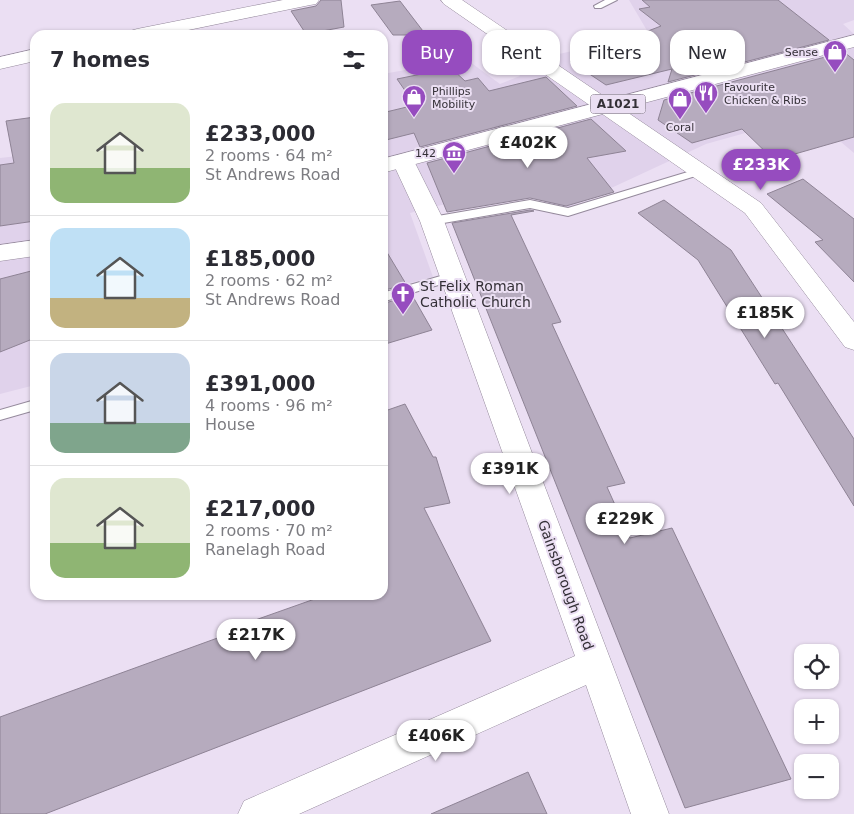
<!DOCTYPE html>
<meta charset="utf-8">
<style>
:root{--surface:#fff;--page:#f7f7f7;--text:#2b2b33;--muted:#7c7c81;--line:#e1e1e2;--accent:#964cbf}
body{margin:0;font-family:"DejaVu Sans",sans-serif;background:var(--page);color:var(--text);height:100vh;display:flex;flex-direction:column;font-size:19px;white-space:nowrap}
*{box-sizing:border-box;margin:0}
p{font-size:16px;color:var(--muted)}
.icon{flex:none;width:28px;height:28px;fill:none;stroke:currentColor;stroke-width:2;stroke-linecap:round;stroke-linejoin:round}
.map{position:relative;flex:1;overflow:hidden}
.panel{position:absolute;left:30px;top:30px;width:358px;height:570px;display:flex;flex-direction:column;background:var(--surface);border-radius:15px;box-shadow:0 1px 4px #0004}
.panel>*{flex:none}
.guide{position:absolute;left:402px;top:30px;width:376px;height:45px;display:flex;gap:10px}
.buttons{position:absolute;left:794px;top:644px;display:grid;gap:10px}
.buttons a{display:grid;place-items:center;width:45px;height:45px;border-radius:10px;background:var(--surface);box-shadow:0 1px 4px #0004;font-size:25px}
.price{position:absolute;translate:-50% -42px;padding:0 11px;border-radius:18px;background:#fff;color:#222;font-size:16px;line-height:32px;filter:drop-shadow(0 1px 2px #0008)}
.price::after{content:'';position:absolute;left:50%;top:30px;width:15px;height:11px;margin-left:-8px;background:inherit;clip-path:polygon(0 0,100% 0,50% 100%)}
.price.current{background:var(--accent);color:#fff}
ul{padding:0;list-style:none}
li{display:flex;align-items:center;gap:15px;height:125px;padding:0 20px}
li+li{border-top:1px solid var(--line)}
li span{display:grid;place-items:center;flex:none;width:140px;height:100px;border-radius:15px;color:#555}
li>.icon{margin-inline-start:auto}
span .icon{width:60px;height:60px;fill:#fffc;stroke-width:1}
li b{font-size:21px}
h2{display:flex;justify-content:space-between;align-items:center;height:60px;padding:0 20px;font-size:21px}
.tag{padding:0 18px;border-radius:15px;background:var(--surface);box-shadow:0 1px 4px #0004;font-size:18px;line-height:45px}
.tag.current{background:var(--accent);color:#fff}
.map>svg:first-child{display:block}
.built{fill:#e0d2eb}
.building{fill:#b6abbe;stroke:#8e8395}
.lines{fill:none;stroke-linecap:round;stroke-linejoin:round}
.service-casing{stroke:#958a9c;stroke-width:2}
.minor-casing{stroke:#958a9c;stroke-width:1}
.primary-casing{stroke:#958a9c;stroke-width:1}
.service{fill:#fff;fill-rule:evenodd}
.minor{fill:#fff;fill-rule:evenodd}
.primary{fill:#fff;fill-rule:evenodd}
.labels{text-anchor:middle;stroke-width:4;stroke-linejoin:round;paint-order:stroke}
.far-poi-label{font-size:11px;fill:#343037;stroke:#ebdff3;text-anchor:end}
.shield{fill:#ebdff3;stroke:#6b646f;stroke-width:1}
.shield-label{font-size:12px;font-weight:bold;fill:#343037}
.poi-label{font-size:14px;fill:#343037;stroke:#ebdff3;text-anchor:start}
.street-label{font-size:14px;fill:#343037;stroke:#ebdff3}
</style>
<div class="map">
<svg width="854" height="814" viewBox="0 0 854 814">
<rect width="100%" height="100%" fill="#ebdff3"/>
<g class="built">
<path d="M 629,0 L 854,0 L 854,20 L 843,24 L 854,34 L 854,153 L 809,115 L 706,144 L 553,215 L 531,182 L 410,213 L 433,277 L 383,290 L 383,74 L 466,59 L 500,84 L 520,76 L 514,64 L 649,34 Z"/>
<path d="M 35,154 L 35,385 L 0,394 L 0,158 Z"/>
</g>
<g class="building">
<path d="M 321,0 L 341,0 L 344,27 L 306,34 L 291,11 L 316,6 Z"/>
<path d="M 642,0 L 778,0 L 829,40 L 668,82 L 672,69 L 606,85 L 570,61 L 661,26 L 639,9 L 650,7 Z"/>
<path d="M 400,1 L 426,35 L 393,35 L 371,5 Z"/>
<path d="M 844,52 L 854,60 L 854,137 L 774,160 L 742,129 L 692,143 L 658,120 L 664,100 Z"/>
<path d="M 451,68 L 465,81 L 478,78 L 489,91 L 546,77 L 577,106 L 420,147 L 414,133 L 382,141 L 382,113 L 415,105 L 397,79 Z"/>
<path d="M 35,117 L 35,221 L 0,226 L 0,165 L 14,163 L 6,121 Z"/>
<path d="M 591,119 L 626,151 L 587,158 L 614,192 L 566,206 L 530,198 L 447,212 L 427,163 Z"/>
<path d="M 803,179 L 854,219 L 854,282 L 815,242 L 823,240 L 767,194 Z"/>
<path d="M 664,200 L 731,250 L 854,439 L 854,506 L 778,383 L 775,384 L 698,260 L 638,213 Z"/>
<path d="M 530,210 L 534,211 L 511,215 L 561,322 L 552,324 L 625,483 L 607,487 L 630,538 L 672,528 L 791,779 L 685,808 L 452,223 Z"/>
<path d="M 382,244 L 406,284 L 382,291 Z"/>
<path d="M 35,270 L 35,338 L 0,352 L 0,279 Z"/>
<path d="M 412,295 L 432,330 L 382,345 L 382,304 Z"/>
<path d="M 405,404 L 433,457 L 436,457 L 450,503 L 424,508 L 491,641 L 45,814 L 0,814 L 0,717 L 245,628 L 244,624 L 326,595 L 382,595 L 382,412 Z"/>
<path d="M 528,772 L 547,814 L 431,814 Z"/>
</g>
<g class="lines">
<g class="service-casing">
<g id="service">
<path d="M 605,0 L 617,0 L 601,8 L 595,8 L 594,6 Z"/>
<path d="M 701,168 L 705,169 L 706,171 L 705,173 L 568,216 L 530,208 L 432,225 L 426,221 L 432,217 L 530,200 L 568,208 Z"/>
<path d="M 451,273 L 455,274 L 457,277 L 455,280 L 382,302 L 382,293 Z"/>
<path d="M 35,400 L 35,410 L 0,420 L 0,410 Z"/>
</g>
</g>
<g class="minor-casing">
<g id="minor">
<path d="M 283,0 L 319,0 L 316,4 L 310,5 L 164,35 L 128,35 L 130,31 L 137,29 Z"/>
<path d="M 441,0 L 462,0 L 761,203 L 854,322 L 854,350 L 845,347 L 745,213 L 444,4 Z"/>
<path d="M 35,49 L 35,61 L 0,69 L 0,57 Z"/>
<path d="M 403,154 L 411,156 L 414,161 L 444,221 L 669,814 L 631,814 L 586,685 L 299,814 L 238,814 L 244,801 L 575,656 L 420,221 L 392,161 L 395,156 Z"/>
</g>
</g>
<g class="primary-casing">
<g id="primary">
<path d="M 854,35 L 854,47 L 382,173 L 382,159 Z"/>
<path d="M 35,240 L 35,256 L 0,261 L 0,245 Z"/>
</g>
</g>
<use href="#service" class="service"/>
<use href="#minor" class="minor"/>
<use href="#primary" class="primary"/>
</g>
<defs>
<g id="shop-pin" transform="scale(1.25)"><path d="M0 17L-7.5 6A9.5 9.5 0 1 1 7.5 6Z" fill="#964cbf" stroke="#ebdff3"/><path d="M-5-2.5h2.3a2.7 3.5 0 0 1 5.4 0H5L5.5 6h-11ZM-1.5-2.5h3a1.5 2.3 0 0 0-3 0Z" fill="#fff"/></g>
<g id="restaurant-pin" transform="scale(1.25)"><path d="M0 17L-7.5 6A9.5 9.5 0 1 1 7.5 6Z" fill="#964cbf" stroke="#ebdff3"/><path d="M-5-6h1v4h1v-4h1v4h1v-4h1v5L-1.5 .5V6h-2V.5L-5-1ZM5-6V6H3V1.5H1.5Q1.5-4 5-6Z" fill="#fff"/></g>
<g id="museum-pin" transform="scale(1.25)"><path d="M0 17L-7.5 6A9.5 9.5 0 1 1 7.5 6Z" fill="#964cbf" stroke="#ebdff3"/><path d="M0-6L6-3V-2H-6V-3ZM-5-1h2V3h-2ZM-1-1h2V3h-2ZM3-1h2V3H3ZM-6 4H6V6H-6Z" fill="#fff"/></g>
<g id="church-pin" transform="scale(1.25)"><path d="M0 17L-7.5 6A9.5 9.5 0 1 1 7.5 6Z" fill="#964cbf" stroke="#ebdff3"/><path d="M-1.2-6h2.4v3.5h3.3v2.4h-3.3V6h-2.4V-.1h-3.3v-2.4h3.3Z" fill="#fff"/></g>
</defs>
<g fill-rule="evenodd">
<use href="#shop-pin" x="835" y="52"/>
<use href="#restaurant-pin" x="706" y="93"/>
<use href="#shop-pin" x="414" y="97"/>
<use href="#shop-pin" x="680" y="99"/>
<use href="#museum-pin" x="454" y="153"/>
<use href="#church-pin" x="403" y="294"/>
</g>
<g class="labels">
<g class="far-poi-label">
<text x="818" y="56">Sense</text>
<text x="724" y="91" text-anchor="start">Favourite<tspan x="724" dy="13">Chicken &amp; Ribs</tspan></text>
<text x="432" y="95" text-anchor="start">Phillips<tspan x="432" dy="13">Mobility</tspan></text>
<text x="680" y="131" text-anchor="middle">Coral</text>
<text x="436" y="157">142</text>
</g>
<rect class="shield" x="590.5" y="94.5" width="55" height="19" rx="4"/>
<g class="shield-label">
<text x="618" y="108">A1021</text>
</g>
<g class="poi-label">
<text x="420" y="291">St Felix Roman<tspan x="420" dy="16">Catholic Church</tspan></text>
</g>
<g class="street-label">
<text transform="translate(566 585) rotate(70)" y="5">Gainsborough Road</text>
</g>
</g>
</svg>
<div class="buttons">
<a><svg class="icon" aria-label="locate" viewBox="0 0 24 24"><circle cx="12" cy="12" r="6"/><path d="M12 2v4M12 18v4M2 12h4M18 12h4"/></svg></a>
<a>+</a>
<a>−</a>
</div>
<b class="price" style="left:528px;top:169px">£402K</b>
<b class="price current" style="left:761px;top:191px">£233K</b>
<b class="price" style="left:765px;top:339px">£185K</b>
<b class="price" style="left:510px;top:495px">£391K</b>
<b class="price" style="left:625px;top:545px">£229K</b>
<b class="price" style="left:256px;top:661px">£217K</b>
<b class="price" style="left:436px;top:762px">£406K</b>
<div class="guide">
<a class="tag current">Buy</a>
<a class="tag">Rent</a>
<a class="tag">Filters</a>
<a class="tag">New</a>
</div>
<section class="panel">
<h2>7 homes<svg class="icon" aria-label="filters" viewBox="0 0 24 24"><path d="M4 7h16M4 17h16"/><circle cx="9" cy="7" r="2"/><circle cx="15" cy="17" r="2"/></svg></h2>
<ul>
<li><span style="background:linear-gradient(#dfe7d0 65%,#8fb573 0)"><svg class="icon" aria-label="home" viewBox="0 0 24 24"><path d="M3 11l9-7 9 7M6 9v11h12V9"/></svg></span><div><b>£233,000</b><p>2 rooms · 64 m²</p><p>St Andrews Road</p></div></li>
<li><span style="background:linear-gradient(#bfe0f5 70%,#c2b280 0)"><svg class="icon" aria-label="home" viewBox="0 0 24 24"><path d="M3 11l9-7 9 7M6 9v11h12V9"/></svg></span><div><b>£185,000</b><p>2 rooms · 62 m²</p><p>St Andrews Road</p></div></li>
<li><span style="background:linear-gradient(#c9d6e8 70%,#7fa58c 0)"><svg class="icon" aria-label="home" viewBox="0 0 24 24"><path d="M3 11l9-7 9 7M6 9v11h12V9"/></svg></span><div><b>£391,000</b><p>4 rooms · 96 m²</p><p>House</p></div></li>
<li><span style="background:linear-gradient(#dfe7d0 65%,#8fb573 0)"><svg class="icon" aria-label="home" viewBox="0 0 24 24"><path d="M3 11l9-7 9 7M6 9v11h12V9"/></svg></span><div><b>£217,000</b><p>2 rooms · 70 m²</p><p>Ranelagh Road</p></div></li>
</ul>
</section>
</div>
